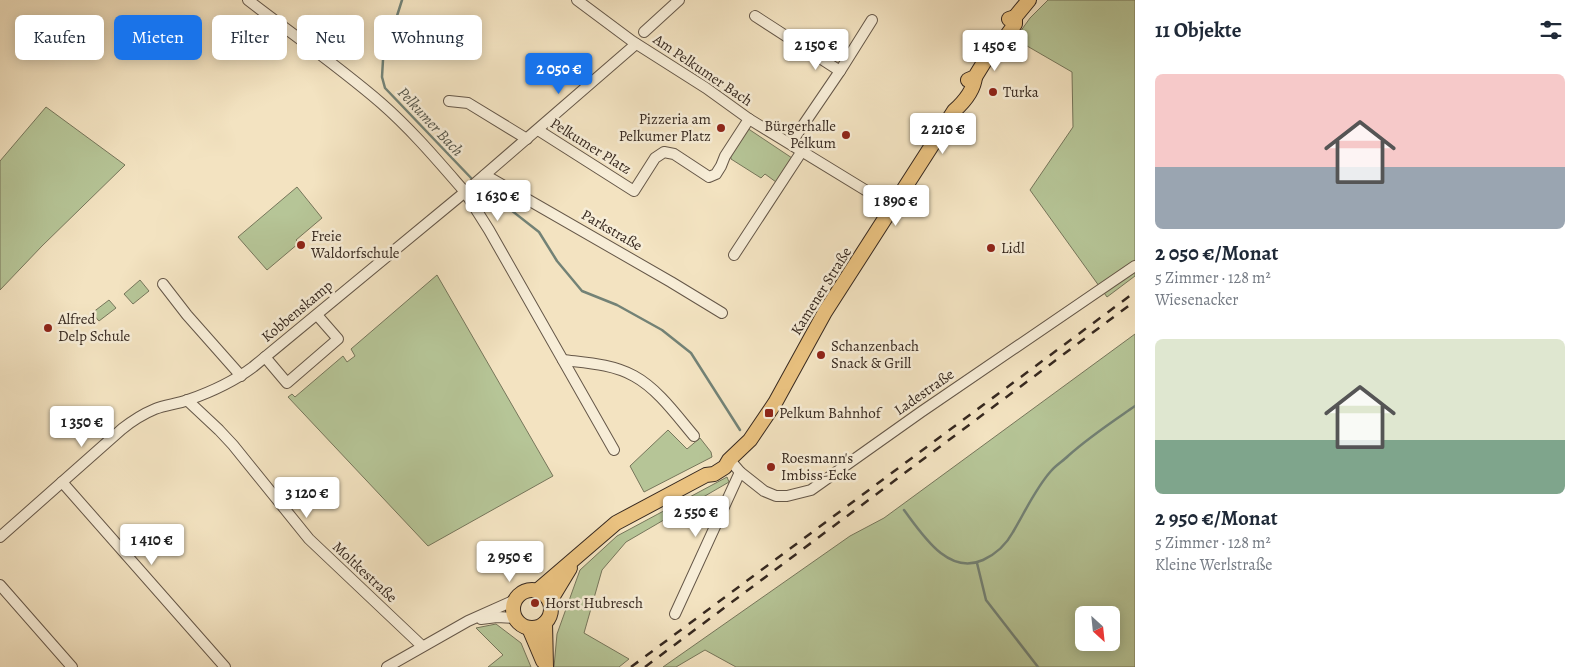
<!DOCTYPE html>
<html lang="de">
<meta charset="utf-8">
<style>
:root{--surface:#fff;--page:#f2f2f3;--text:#1f2937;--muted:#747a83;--accent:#1a73e8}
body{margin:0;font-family:Alegreya,serif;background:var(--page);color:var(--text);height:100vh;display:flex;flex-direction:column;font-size:19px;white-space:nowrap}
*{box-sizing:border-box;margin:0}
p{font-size:16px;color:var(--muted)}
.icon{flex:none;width:28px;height:28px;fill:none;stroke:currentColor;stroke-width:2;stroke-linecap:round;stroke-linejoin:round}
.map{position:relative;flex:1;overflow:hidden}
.details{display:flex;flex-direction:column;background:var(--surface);width:450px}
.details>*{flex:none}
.top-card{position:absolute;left:15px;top:15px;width:475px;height:45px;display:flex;gap:10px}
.needle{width:32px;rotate:153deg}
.fabs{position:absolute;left:1075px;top:606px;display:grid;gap:10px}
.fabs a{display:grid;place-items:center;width:45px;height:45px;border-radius:8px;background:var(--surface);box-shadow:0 2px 12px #0003;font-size:25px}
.price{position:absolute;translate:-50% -42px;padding:0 11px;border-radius:5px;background:#fff;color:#222;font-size:16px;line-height:32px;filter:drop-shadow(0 1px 2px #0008)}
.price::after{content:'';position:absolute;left:50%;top:30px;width:15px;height:11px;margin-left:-8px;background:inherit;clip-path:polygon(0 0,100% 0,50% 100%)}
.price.on{background:var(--accent);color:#fff}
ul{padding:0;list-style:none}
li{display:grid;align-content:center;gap:10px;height:265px;padding:0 20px}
li span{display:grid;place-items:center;height:155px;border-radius:8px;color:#555}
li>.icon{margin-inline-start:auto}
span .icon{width:90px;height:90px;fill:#fffc;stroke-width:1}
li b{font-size:21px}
h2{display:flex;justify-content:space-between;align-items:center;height:60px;padding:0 20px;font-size:21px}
.tag{padding:0 18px;border-radius:8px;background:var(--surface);box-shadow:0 2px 12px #0003;font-size:18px;line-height:45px}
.tag.on{background:var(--accent);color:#fff}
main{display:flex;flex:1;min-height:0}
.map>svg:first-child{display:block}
.green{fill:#b6c597;stroke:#76765b;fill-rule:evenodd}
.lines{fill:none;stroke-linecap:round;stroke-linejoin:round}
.stream{stroke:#738276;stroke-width:2.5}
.minor-casing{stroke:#655748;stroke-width:12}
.major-casing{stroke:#36281f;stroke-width:16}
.minor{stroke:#f7edd7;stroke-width:10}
.major{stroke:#eac280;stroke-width:14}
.rail{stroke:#36281f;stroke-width:2.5;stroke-dasharray:9 9;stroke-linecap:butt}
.poi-dot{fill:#8f2418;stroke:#f7edd7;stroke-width:2}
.labels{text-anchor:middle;stroke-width:5;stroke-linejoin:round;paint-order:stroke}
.street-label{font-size:15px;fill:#36281f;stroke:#f7edd7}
.poi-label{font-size:15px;fill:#36281f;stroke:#f7edd7;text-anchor:start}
.water-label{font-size:16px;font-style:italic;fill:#54554a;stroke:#f7edd7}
</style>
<main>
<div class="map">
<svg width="1135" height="667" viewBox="0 0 1135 667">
<rect width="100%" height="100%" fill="#f3e3c1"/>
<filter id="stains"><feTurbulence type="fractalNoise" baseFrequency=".004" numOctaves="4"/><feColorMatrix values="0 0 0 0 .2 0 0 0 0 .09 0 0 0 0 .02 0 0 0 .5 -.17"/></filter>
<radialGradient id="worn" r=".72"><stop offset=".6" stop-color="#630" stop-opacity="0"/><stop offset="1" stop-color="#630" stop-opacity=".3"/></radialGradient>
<g class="green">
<path d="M 1048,0 L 1135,0 L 1135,276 L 1107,297 L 1030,190 L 1073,127 L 1072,72 L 1015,39 L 1030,18 Z"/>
<path d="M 46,107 L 125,165 L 42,246 L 0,290 L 0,161 Z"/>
<path d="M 747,128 L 792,158 L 776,182 L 765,174 L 761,178 L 731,159 L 730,152 Z"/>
<path d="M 297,187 L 322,218 L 296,240 L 299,243 L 267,270 L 238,237 Z"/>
<path d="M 437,275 L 553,476 L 428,546 L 288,397 L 292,394 L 295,397 L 343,356 L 347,362 L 355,356 L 351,349 Z"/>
<path d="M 140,280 L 149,291 L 133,304 L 124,294 Z"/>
<path d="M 109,300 L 116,308 L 99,321 L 92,313 Z"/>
<path d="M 1135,334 L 1135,667 L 736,667 L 705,650 L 676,667 L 663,667 L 850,536 L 884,518 ZM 1084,615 L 1111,615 L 1111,642 L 1084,642 Z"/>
<path d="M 668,430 L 687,449 L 700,438 L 711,452 L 712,457 L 644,492 L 630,466 Z"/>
<path d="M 727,477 L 729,482 L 626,542 L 602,570 L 584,633 L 629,659 L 619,667 L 554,667 L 557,634 L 580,570 L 617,536 Z"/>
<path d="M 496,624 L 521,643 L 531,667 L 488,667 L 503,655 L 476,628 Z"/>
</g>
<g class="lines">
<g class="stream">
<path d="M 402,0 L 383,60 L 382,77 L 385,88 L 473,180"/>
<path d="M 479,185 L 539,232 L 557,261 L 582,291 L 617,305 L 662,330 L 691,353 L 740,430"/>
<path d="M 904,510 C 922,534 948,576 983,560 C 996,554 1006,545 1013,532 C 1025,512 1035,489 1051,471 C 1056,465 1063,461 1068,456 C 1089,437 1112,422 1135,406"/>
<path d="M 977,563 L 986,600 L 1038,667"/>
</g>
<g class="minor-casing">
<g id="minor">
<path d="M 248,0 C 292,34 338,66 381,103 C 412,130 438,161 465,192 L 636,44"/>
<path d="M 577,0 L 632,41 L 706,88 L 749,119 L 893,207"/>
<path d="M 755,16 L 840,71 L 791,143"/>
<path d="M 644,32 L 679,0"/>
<path d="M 840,71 L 872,20"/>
<path d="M 449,101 L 468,103 L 527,139"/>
<path d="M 538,130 L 634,191 L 655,158 L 664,152 L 674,154 L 709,177 L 716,174 L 721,166 L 725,156 L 749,119"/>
<path d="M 485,175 L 671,282 L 722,313"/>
<path d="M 734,255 L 802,151"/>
<path d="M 163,284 L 187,315 L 241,376"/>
<path d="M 265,357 L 287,383 L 338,339 L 317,315"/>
<path d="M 563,360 C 587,363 612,364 634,376 C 658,389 677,416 694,436"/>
<path d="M 187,400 L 219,430 L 233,445 L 309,539 L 422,646"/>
<path d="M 729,459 L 740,472 L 764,491 L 776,496 L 787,496 L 811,490 L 921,412 L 1135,266"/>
<path d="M 62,482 L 225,667"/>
<path d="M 0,537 L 122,429 C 132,421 143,414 155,409 C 165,405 177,404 188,400 C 211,392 233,382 253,367 L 465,192 L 489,230 L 614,450"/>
<path d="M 0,585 L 72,667"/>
<path d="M 675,614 L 740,472"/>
<path d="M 481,619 L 497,617 L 516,618"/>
<path d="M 387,667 L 468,621 L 515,600"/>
</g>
</g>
<g class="major-casing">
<g id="major">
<path d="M 1009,19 L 1015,17 L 1029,0"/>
<path d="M 968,80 L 975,77 L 991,51 L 998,48 L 1015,24 L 1015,17"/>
<circle cx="532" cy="609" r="19"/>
<path d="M 538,590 L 616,523 L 706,475 L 714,474 L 725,467 L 729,460 L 750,440 L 775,403 L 825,312 L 954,111 C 964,102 974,90 975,77"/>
<path d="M 550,601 L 570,568"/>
<path d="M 545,623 L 546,667"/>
<path d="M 529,628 L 543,661"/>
</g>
</g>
<use href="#minor" class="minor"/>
<use href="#major" class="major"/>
<g class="rail">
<path d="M 631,667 L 1135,292"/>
<path d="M 645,667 L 1135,301"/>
</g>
</g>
<g class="poi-dot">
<circle cx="993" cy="92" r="5"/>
<circle cx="721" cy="128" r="5"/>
<circle cx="846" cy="135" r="5"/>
<circle cx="301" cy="245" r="5"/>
<circle cx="991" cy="248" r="5"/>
<circle cx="48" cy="328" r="5"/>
<circle cx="821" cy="355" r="5"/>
<rect x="764" y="408" width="10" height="10" rx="2.5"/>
<circle cx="771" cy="467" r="5"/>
<circle cx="535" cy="603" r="5"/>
</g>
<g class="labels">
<g class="street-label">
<text transform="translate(703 70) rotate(34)" y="5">Am Pelkumer Bach</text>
<text transform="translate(591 146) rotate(32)" y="5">Pelkumer Platz</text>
<text transform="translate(612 230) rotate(30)" y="5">Parkstraße</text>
<text transform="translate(821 291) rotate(-58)" y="5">Kamener Straße</text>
<text transform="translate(297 311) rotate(-40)" y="5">Kobbenskamp</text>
<text transform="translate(924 392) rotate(-35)" y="5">Ladestraße</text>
<text transform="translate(365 572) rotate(43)" y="5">Moltkestraße</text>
</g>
<g class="poi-label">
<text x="1003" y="97">Turka</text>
<text x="711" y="124" text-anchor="end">Pizzeria am<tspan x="711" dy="17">Pelkumer Platz</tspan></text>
<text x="836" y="131" text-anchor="end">Bürgerhalle<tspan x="836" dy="17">Pelkum</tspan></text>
<text x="311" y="241">Freie<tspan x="311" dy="17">Waldorfschule</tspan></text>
<text x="1001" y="253">Lidl</text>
<text x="58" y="324">Alfred<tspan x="58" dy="17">Delp Schule</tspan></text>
<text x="831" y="351">Schanzenbach<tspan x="831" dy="17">Snack &amp; Grill</tspan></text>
<text x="779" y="418">Pelkum Bahnhof</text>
<text x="781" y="463">Roesmann's<tspan x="781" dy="17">Imbiss-Ecke</tspan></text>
<text x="545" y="608">Horst Hubresch</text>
</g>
<g class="water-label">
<text transform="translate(431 121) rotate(47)" y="6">Pelkumer Bach</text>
</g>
</g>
<rect width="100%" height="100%" filter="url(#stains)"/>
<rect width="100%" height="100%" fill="url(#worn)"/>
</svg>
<div class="fabs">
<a><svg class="needle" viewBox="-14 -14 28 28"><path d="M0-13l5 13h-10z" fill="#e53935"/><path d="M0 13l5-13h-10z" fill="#747a83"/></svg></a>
</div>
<b class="price" style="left:816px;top:71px">2 150 €</b>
<b class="price" style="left:995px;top:72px">1 450 €</b>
<b class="price on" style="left:559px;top:95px">2 050 €</b>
<b class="price" style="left:943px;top:155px">2 210 €</b>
<b class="price" style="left:498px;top:222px">1 630 €</b>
<b class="price" style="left:896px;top:227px">1 890 €</b>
<b class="price" style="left:82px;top:448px">1 350 €</b>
<b class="price" style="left:307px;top:519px">3 120 €</b>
<b class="price" style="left:696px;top:538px">2 550 €</b>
<b class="price" style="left:152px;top:566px">1 410 €</b>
<b class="price" style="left:510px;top:583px">2 950 €</b>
<div class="top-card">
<a class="tag">Kaufen</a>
<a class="tag on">Mieten</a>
<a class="tag">Filter</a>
<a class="tag">Neu</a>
<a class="tag">Wohnung</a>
</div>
</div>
<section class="details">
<h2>11 Objekte<svg class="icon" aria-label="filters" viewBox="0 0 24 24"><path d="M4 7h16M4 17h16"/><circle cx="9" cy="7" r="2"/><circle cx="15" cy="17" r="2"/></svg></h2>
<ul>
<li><span style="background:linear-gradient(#f6c9c9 60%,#9aa5b1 0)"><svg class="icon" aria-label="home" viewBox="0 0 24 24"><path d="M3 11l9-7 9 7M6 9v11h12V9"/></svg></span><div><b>2 050 €/Monat</b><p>5 Zimmer · 128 m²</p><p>Wiesenacker</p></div></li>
<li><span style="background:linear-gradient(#dfe7d0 65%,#7fa58c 0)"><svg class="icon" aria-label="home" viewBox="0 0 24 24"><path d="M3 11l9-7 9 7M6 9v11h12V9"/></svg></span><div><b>2 950 €/Monat</b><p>5 Zimmer · 128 m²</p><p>Kleine Werlstraße</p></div></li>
</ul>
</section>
</main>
